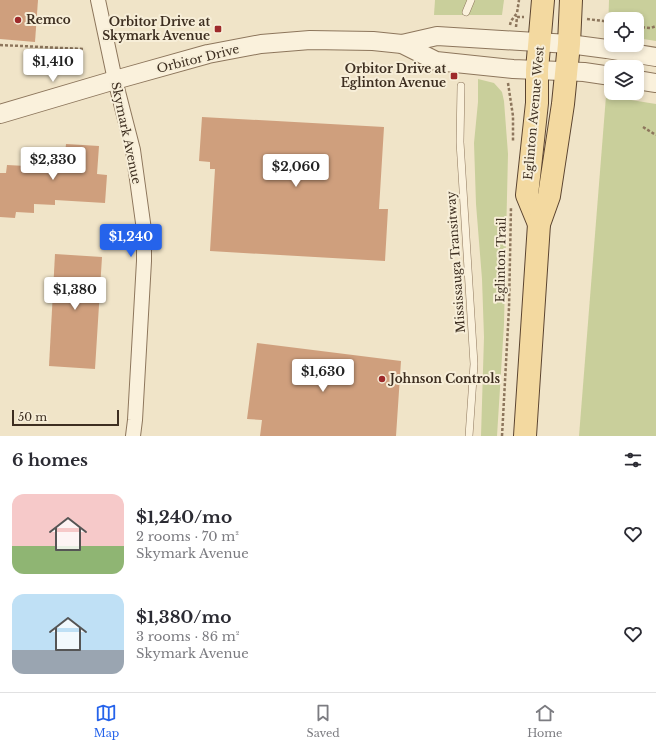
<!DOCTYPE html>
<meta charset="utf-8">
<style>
:root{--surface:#fff;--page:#f7f7f7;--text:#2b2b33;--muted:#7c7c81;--line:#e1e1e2;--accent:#2563eb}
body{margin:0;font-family:"Libre Baskerville",serif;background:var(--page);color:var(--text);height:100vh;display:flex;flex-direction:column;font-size:15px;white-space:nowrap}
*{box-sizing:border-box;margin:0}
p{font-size:13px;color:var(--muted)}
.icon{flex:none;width:22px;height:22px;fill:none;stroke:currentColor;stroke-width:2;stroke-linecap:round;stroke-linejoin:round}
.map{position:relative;height:436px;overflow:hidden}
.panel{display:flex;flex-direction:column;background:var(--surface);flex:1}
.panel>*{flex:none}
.fabs{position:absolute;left:604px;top:12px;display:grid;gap:8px}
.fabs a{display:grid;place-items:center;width:40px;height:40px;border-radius:8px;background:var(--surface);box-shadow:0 2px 6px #0003;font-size:20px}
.scale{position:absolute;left:12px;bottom:10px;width:107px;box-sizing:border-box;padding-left:4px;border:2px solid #3d2e20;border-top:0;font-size:11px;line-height:14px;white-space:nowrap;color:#3d2e20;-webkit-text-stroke:3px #f7eed8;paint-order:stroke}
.price{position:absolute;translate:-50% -34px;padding:0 9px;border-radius:4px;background:#fff;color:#222;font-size:13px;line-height:26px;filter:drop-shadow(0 1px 2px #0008)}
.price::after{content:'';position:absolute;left:50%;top:24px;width:12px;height:9px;margin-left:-6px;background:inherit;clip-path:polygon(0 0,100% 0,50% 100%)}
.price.active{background:var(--accent);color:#fff}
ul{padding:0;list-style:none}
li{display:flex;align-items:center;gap:12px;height:100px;padding:0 12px}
li span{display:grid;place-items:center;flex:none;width:112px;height:80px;border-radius:12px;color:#555}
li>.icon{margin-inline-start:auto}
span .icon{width:48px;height:48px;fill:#fffc;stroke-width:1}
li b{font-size:17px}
h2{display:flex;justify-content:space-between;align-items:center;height:48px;padding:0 12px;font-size:17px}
.dock{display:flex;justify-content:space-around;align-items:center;height:56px;border-top:1px solid var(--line);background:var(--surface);font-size:11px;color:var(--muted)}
.dock a{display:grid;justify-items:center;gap:2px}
.dock .active{color:var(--accent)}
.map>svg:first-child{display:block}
.green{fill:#c9cf9b}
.building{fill:#cf9f7d}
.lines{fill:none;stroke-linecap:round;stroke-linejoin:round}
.service-casing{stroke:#8d765c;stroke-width:8}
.minor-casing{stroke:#8d765c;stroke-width:16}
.tertiary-casing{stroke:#8d765c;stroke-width:20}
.primary-casing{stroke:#5b4430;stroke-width:24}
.path{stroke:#8d765c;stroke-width:2.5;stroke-dasharray:3 2;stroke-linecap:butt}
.service{stroke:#faf1dc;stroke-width:7}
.minor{stroke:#faf1dc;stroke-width:14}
.tertiary{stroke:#faf1dc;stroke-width:18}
.primary{stroke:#f3d9a0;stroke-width:22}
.poi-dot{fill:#9e2a2b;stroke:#f7eed8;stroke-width:1.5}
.labels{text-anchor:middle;stroke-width:4;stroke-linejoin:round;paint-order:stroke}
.poi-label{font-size:12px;font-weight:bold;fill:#3d2e20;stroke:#f7eed8;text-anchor:start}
.street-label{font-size:12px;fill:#3d2e20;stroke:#f7eed8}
</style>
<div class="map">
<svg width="656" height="436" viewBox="0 0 656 436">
<rect width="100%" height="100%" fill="#f0e4c8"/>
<g class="green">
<path d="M 435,0 L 504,0 L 502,15 L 434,15 Z"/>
<path d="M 609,0 L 656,0 L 656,41 L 637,38 L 637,19 L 611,19 L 611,34 L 608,34 Z"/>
<path d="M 478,79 L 494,83 L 502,92 L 504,101 L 508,154 L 504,324 L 497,436 L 481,436 L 484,337 L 482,279 L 476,204 L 474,143 L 478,102 Z"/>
<path d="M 606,96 L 656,104 L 656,436 L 579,436 Z"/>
</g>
<g class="building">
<path d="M 0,0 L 38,0 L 35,42 L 0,39 Z"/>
<path d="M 202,117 L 384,127 L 379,209 L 388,209 L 385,261 L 210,251 L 215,169 L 210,169 L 210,162 L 199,161 Z"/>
<path d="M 66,144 L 99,146 L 97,174 L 107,175 L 105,203 L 55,200 L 55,205 L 34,204 L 34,213 L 16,212 L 15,218 L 0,217 L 0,173 L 6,173 L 7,165 L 26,166 L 27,159 L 45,160 L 46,153 L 65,154 Z"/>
<path d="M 55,254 L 102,257 L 95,369 L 49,366 Z"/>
<path d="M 257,343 L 401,361 L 396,436 L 260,436 L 262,420 L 247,419 Z"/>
</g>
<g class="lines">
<g class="service-casing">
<g id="service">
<path d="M 466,12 L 471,0"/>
<path d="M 461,86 L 460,142 L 474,364 L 469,436"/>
</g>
</g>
<g class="minor-casing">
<path id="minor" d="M 98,0 L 115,80 L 133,150 L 144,230 L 144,261 L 135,420 L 133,436"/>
</g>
<g class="tertiary-casing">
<g id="tertiary">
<path d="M 402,44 L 437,36 L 569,44 L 607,49 L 656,57"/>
<path d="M 637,80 L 656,83"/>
<path d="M 0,114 L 115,80 L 208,54 L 261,44 L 310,40 L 373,41 L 402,44 L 436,61 L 513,69 L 584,72 L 611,76"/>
</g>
</g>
<g class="primary-casing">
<g id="primary">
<path d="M 539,224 L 527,195 L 537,103 L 537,70 L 543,0"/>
<path d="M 525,436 L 539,224 L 549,196 L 563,104 L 569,44 L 571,0"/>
</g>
</g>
<g class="path">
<path d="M 587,19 L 611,22"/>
<path d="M 510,25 L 511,21 L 517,13 L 519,0"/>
<path d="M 516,27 L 517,17 L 524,17"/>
<path d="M 637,27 L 651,28 L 656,26"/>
<path d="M 0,45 L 83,49"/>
<path d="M 508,83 L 513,116 L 513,142"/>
<path d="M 643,127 L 656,135"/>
<path d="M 502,436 L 509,308 L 511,207"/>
</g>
<use href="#service" class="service"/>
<use href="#minor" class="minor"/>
<use href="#tertiary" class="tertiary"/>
<use href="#primary" class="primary"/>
</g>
<g class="poi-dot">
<circle cx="18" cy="20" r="4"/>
<rect x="214" y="25" width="8" height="8" rx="2"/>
<rect x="450" y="72" width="8" height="8" rx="2"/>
<circle cx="382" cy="379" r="4"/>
</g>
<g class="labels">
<g class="poi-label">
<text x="26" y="24">Remco</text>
<text x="210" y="26" text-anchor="end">Orbitor Drive at<tspan x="210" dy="14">Skymark Avenue</tspan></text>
<text x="446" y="73" text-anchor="end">Orbitor Drive at<tspan x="446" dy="14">Eglinton Avenue</tspan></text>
<text x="390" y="383">Johnson Controls</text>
</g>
<g class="street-label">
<text transform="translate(198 59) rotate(-14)" y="4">Orbitor Drive</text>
<text transform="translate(534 113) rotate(-85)" y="4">Eglinton Avenue West</text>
<text transform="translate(126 133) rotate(78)" y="4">Skymark Avenue</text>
<text transform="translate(501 260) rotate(-89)" y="4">Eglinton Trail</text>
<text transform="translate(456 262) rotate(-94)" y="4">Mississauga Transitway</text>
</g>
</g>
</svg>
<div class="fabs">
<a><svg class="icon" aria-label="locate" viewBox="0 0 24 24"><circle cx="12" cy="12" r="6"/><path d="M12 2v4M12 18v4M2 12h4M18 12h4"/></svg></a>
<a><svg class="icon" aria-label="layers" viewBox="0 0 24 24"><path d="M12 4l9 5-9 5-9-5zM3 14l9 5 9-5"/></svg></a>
</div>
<div class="scale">50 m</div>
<b class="price" style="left:53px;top:83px">$1,410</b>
<b class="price" style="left:53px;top:181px">$2,330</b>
<b class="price" style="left:296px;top:188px">$2,060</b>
<b class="price active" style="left:131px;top:258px">$1,240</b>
<b class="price" style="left:75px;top:311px">$1,380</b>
<b class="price" style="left:323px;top:393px">$1,630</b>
</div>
<section class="panel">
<h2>6 homes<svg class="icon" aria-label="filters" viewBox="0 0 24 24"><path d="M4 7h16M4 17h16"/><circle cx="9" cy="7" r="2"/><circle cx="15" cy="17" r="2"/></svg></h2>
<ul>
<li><span style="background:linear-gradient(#f6c9c9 65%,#8fb573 0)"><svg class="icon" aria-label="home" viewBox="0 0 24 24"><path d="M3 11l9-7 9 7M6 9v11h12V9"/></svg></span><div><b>$1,240/mo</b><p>2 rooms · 70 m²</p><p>Skymark Avenue</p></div><svg class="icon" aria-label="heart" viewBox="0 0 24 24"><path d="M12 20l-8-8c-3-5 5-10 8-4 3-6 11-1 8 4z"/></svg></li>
<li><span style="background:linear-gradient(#bfe0f5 70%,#9aa5b1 0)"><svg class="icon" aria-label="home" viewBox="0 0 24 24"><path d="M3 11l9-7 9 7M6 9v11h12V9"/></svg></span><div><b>$1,380/mo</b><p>3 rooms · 86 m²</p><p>Skymark Avenue</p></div><svg class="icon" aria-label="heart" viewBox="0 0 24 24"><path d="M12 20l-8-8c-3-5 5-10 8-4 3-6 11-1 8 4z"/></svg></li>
</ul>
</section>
<nav class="dock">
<a class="active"><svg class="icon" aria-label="map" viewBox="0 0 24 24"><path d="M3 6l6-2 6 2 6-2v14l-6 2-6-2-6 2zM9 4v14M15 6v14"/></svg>Map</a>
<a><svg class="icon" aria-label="saved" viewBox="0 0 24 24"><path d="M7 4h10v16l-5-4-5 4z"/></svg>Saved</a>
<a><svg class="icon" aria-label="home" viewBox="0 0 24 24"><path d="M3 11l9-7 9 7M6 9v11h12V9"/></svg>Home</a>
</nav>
